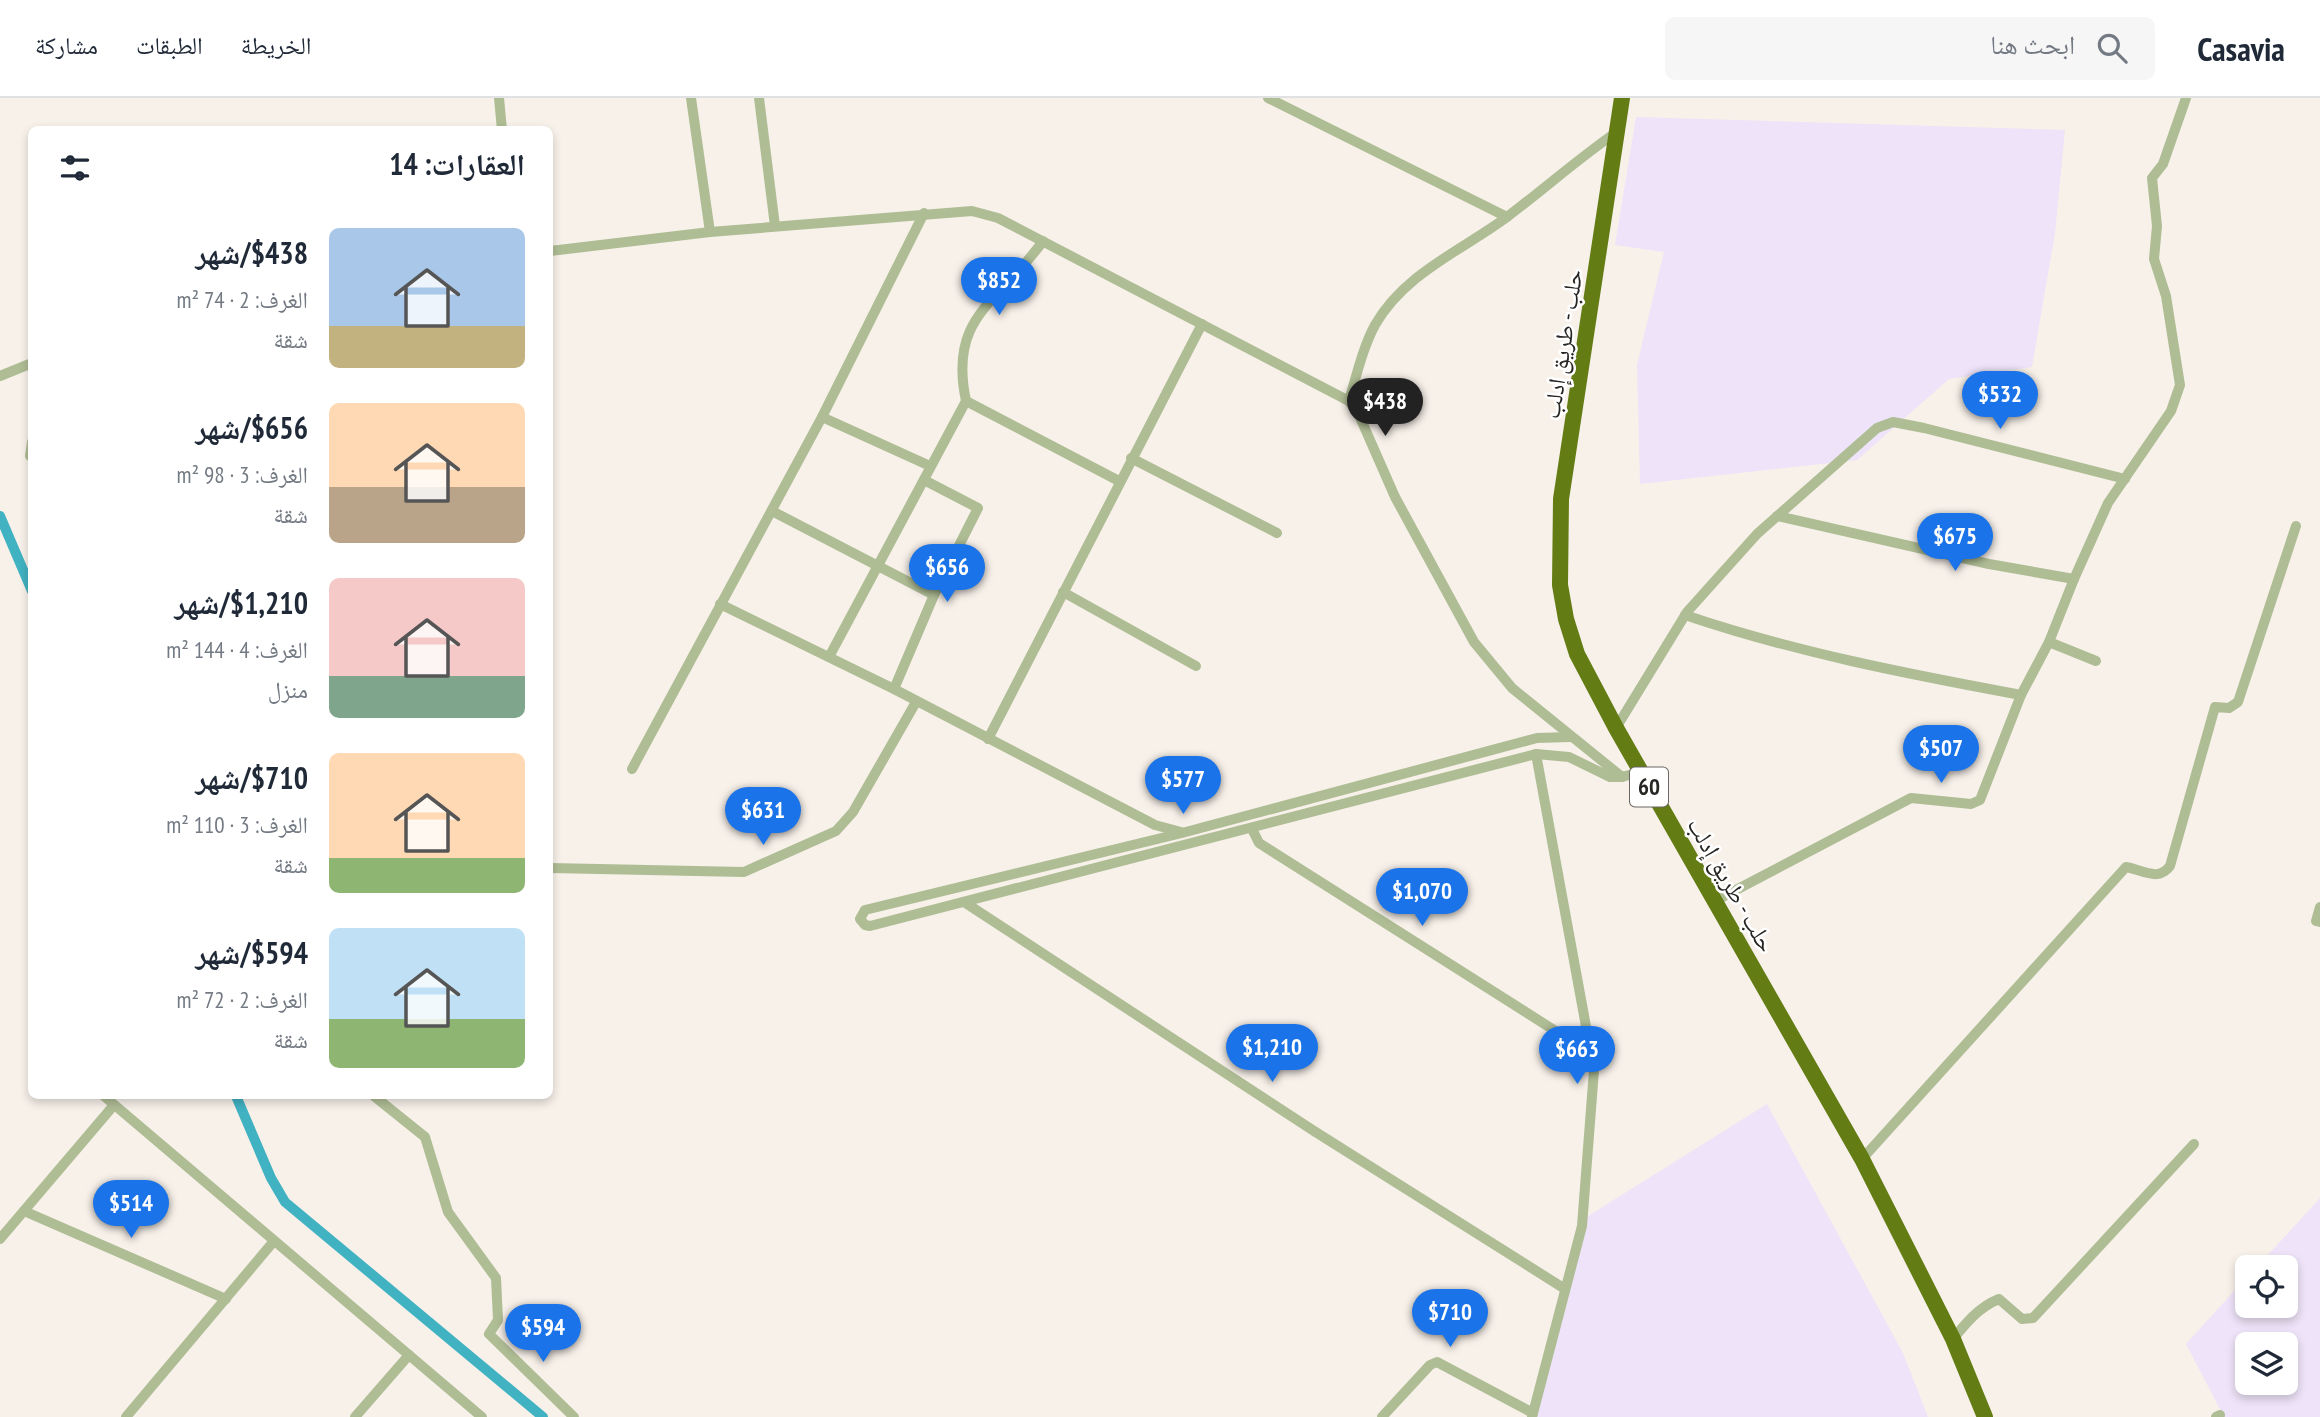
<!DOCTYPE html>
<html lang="ar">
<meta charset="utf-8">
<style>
:root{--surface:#fff;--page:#f6f6f7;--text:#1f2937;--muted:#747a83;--line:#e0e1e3;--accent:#1a73e8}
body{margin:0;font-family:"PT Sans Narrow","Noto Naskh Arabic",sans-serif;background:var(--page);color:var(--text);direction:rtl;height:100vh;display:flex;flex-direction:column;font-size:26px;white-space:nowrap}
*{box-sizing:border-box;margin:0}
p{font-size:23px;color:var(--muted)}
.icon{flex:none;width:38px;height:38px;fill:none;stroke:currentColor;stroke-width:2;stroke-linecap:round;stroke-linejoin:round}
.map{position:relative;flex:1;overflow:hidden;direction:ltr}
.drawer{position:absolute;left:28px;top:28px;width:525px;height:973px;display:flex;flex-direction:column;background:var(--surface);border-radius:10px;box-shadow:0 4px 10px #0003;direction:rtl}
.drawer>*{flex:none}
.buttons{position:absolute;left:2235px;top:1157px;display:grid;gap:14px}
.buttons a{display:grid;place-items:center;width:63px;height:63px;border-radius:10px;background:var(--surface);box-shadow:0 4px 10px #0003;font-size:35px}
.price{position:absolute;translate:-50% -60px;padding:0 16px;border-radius:24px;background:var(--accent);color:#fff;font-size:23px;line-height:46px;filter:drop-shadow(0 2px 4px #0008)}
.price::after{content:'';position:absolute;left:50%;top:42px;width:21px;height:16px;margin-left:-10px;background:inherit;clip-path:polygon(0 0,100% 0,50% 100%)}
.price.active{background:#222;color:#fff}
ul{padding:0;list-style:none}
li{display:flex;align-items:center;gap:21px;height:175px;padding:0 28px}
li span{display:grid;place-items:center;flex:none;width:196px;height:140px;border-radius:10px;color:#555}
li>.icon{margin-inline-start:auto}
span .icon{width:84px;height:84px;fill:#fffc;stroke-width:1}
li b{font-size:30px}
h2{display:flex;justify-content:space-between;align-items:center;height:84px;padding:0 28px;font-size:30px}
header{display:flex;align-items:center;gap:42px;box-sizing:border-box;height:98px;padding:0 35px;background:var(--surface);border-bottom:2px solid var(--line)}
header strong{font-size:33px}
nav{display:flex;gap:38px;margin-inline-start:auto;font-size:24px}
.search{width:490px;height:63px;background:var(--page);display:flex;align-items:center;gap:18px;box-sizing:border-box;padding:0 24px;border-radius:10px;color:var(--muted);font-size:26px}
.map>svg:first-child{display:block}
.industrial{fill:#eee3f8;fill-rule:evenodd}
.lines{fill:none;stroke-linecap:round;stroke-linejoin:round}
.canal{stroke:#41b2c2;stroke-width:10}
.minor{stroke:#afbd95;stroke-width:10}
.highway{stroke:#637d14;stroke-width:16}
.labels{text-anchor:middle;stroke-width:5;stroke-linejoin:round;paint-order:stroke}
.shield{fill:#fff;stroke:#686765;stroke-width:2}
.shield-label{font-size:23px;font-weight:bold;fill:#282623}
.street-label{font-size:24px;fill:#282623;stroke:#fff}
</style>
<header>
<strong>Casavia</strong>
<div class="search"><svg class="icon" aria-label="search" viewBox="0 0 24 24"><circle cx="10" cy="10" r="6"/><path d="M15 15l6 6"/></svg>ابحث هنا</div>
<nav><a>الخريطة</a><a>الطبقات</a><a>مشاركة</a></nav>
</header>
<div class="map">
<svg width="2320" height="1319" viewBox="0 0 2320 1319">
<rect width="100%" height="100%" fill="#f8f1ea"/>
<g class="industrial">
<path d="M 1636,19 L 2065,32 L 2055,135 L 2032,269 L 1949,281 L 1857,362 L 1640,386 L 1637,267 L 1664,154 L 1615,147 Z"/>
<path d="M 1767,1006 L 1903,1255 L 1928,1319 L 1537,1319 L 1588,1118 Z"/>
<path d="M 2320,1100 L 2320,1319 L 2224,1319 L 2186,1246 L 2247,1179 L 2247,1208 L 2286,1208 L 2286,1169 L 2257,1169 ZM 2247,1246 L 2286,1246 L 2286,1284 L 2247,1284 Z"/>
</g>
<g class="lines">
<g class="canal">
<path d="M 0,418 L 32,493"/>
<path d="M 236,998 L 271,1080 L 285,1104 L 543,1319"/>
</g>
<g class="minor">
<path d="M 499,0 L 502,32"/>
<path d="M 691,0 L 710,134"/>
<path d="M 759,0 L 775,128"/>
<path d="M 1268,0 L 1507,119"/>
<path d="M 1618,33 C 1579,60 1544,91 1507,119 C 1461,153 1405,175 1375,227 C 1363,249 1356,279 1349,303 L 1359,317 L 1395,399 L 1474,544 L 1512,590 L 1622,679 L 1640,674"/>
<path d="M 550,153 L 710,134 L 972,113 L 998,120 L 1349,303"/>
<path d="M 0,278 L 32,265"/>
<path d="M 966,303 L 1119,383"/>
<path d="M 822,319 L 930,368"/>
<path d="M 30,358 L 32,344"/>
<path d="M 1131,360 L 1277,435"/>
<path d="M 772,413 L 934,497"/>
<path d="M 1777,418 L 1989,466 L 2074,481 L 2108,405 L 2171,313 L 2180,287 L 2166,198 L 2154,161 L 2157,128 L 2152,80 L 2163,66 L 2186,0"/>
<path d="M 1063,494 L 1196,568"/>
<path d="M 720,506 L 894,591 L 1155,727 L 1181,734"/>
<path d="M 1685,517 C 1794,554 1908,576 2021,597"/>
<path d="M 2049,544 L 2096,563"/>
<path d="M 829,559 L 966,303 C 948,217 999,205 1043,143"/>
<path d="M 894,591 L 934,497 L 978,410 L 924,382"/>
<path d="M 1616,630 L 1687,514 L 1757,436 L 1877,330 L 1893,324 L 1924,330 L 2125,381"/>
<path d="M 1571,639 L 1537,640 L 1182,735 L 865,812 L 860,821 L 865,827 L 870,828 L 1536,656 L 1569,659 L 1610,679 L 1622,679"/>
<path d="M 988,641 L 1202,226"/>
<path d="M 632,671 L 822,319 L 924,115"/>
<path d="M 1252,731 L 1259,745 L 1565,939 L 1582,943 L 1590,938"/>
<path d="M 550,770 L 744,774 L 836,733 L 853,714 L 916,604"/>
<path d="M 1715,803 L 1911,700 L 1971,706 L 1980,702 L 2021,597 L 2049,544 L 2074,481"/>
<path d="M 964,804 L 1314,1033 L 1565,1191"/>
<path d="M 2320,809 L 2316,823 L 2320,824"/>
<path d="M 104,998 L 482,1319"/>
<path d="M 374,998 L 425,1039 L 448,1114 L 496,1180 L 498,1222 L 489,1236 L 574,1319"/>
<path d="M 1862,1061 L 2126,769 C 2143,772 2158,784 2170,768 L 2215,609 L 2229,610 L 2238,604 L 2296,428"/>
<path d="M 24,1113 L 226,1201"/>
<path d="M 0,1141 L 114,1007"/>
<path d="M 1953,1241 C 1966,1225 1979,1209 1999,1201 L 2022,1221 L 2033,1220 L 2194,1046"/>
<path d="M 126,1319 L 274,1143"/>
<path d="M 355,1319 L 409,1257"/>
<path d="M 1382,1319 L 1430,1267 L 1437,1264 L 1533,1315"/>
<path d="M 1532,1319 L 1582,1128 L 1594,972 L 1536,656"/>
<path d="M 2216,1319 L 2220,1317"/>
</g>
<path class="highway" d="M 1622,0 L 1561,401 L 1560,487 L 1566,521 L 1577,556 L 1616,630 L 1862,1061 L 1953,1241 L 1985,1319"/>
</g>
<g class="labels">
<rect class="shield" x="1630" y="669.5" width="38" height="39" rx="5"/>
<g class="shield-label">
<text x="1649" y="697">60</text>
</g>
<g class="street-label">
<text transform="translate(1563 246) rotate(-81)" y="8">حلب - طريق إدلب</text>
<text transform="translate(1731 787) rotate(60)" y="8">حلب - طريق إدلب</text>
</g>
</g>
</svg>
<div class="buttons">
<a><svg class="icon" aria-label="locate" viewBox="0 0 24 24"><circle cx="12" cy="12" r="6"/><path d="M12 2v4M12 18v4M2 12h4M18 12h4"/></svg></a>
<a><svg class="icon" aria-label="layers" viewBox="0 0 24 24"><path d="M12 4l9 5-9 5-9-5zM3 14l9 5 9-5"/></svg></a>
</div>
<b class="price" style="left:999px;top:219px">$852</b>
<b class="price" style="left:2000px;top:333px">$532</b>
<b class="price active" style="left:1385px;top:340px">$438</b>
<b class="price" style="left:1955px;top:475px">$675</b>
<b class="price" style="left:947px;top:506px">$656</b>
<b class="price" style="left:1941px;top:687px">$507</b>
<b class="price" style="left:1183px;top:718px">$577</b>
<b class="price" style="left:763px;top:749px">$631</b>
<b class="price" style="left:1422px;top:830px">$1,070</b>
<b class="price" style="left:1272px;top:986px">$1,210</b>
<b class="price" style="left:1577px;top:988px">$663</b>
<b class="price" style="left:131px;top:1142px">$514</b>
<b class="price" style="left:1450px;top:1251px">$710</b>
<b class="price" style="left:543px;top:1266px">$594</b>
<section class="drawer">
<h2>العقارات: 14<svg class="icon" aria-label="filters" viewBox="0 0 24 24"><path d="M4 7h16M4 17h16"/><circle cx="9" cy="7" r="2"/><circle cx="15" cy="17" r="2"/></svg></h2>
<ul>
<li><span style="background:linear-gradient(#a9c7e8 70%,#c2b280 0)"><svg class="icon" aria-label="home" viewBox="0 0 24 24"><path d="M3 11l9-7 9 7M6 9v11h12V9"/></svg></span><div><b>$438/شهر</b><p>الغرف: 2 · 74 m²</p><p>شقة</p></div></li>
<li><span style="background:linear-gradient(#ffd9b3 60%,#b9a48a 0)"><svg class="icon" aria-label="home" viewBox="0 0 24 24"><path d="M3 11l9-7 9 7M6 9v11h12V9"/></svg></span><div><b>$656/شهر</b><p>الغرف: 3 · 98 m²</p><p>شقة</p></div></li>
<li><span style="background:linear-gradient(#f6c9c9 70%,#7fa58c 0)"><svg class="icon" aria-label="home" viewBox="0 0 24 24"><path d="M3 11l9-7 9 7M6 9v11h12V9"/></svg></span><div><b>$1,210/شهر</b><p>الغرف: 4 · 144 m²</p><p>منزل</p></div></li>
<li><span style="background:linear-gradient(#ffd9b3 75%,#8fb573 0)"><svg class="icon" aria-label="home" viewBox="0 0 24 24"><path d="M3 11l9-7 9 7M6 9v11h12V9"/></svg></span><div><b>$710/شهر</b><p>الغرف: 3 · 110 m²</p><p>شقة</p></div></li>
<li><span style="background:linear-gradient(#bfe0f5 65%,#8fb573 0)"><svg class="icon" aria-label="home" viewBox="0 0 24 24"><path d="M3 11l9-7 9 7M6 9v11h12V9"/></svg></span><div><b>$594/شهر</b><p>الغرف: 2 · 72 m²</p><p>شقة</p></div></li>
</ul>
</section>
</div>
